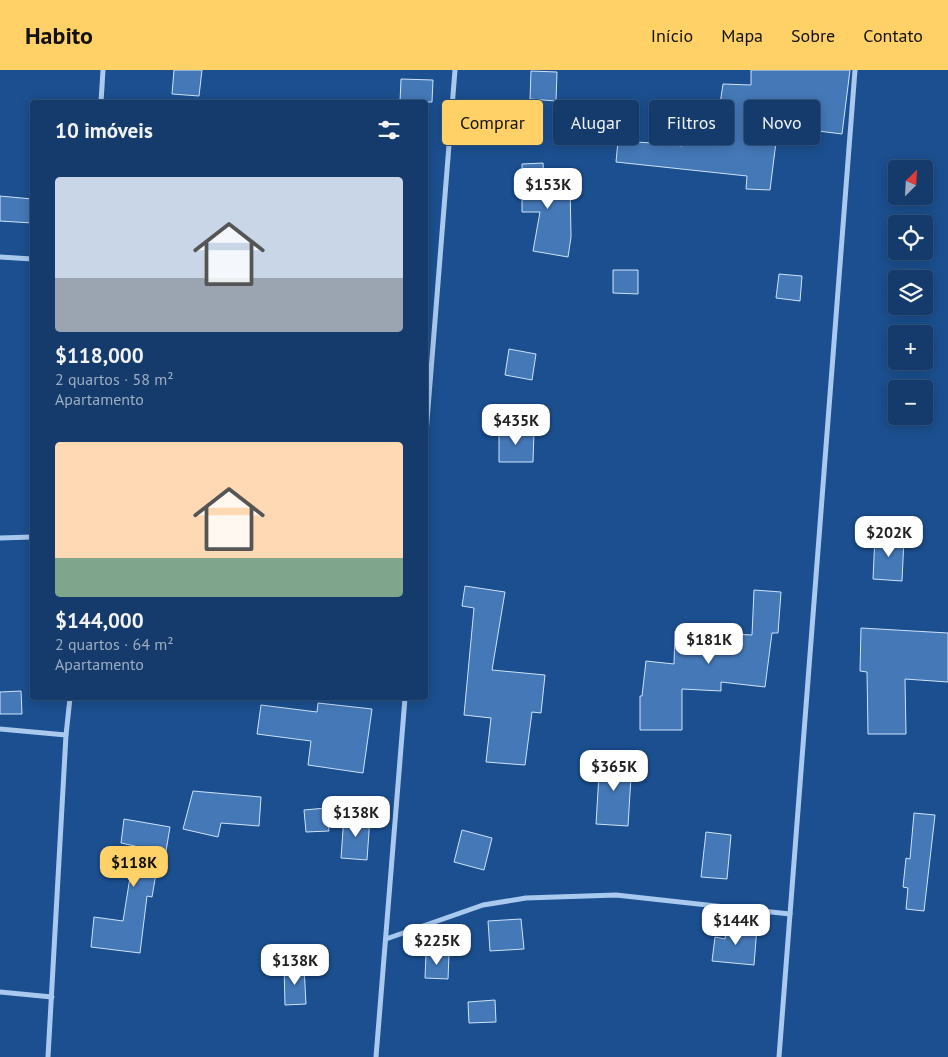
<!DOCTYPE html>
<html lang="pt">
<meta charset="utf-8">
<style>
:root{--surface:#143b6b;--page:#214673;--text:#f1f3f6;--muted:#9dadc1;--line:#33557e;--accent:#ffd166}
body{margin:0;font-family:"PT Sans",sans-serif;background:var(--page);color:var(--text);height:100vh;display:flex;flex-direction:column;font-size:19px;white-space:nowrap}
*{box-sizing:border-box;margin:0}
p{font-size:16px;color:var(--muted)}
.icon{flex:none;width:28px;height:28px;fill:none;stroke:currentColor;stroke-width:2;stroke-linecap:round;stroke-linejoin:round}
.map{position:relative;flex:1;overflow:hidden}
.drawer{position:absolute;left:30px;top:30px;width:398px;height:600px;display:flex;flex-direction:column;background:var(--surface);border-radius:5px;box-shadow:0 2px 12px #0003,0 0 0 1px var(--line)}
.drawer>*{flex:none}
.guide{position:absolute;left:442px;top:30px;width:430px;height:45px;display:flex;gap:10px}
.needle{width:32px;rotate:24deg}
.controls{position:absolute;left:888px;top:90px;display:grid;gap:10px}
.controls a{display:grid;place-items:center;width:45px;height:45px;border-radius:5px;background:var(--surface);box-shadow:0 2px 12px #0003,0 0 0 1px var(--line);font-size:25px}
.price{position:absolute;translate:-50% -42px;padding:0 11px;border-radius:10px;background:#fff;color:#222;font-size:16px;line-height:32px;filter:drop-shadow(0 1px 2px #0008)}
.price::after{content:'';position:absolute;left:50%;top:30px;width:15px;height:11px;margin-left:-8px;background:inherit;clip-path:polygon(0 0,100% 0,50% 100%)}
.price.active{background:var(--accent);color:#111}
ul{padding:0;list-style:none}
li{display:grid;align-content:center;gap:10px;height:265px;padding:0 25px}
li span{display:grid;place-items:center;height:155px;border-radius:5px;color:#555}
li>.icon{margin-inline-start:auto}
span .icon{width:90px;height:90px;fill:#fffc;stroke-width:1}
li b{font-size:21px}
h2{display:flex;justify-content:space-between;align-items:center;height:60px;padding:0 25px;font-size:21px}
.pill{padding:0 18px;border-radius:5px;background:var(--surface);box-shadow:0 2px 12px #0003,0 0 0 1px var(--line);font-size:18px;line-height:45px}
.pill.active{background:var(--accent);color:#111}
header{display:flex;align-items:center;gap:30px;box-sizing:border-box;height:70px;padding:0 25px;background:var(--accent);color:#111}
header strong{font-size:24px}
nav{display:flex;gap:28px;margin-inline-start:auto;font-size:18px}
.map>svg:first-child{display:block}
.building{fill:#4478b7;stroke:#cfe3fa}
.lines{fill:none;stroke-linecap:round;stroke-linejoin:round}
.minor{stroke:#a9c9ee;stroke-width:5}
</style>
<header>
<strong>Habito</strong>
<nav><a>Início</a><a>Mapa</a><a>Sobre</a><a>Contato</a></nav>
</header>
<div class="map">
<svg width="948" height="987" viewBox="0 0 948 987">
<rect width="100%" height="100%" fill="#1b4f8f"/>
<g class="building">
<path d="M 174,0 L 202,0 L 199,26 L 172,24 Z"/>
<path d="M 751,0 L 850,0 L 842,64 L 778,56 L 770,120 L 746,119 L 747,106 L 616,92 L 618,71 L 653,73 L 653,71 L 682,76 L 683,70 L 714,74 L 723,14 L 751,15 Z"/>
<path d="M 531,1 L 557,2 L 556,31 L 530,29 Z"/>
<path d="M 401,9 L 433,10 L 432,32 L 400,32 Z"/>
<path d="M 543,93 L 544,112 L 570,112 L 571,167 L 568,187 L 533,181 L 540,142 L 522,142 L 522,94 Z"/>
<path d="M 0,126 L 32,129 L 32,153 L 0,151 Z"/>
<path d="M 613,200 L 638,200 L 638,224 L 613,223 Z"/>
<path d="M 779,204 L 802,206 L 800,231 L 776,228 Z"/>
<path d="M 509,279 L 536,284 L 532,310 L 505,305 Z"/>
<path d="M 499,360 L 534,361 L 533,392 L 499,392 Z"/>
<path d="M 875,466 L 904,468 L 902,511 L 873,509 Z"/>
<path d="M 465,516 L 505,522 L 492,600 L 545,605 L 541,643 L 532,642 L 525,695 L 486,692 L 491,648 L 464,645 L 474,538 L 462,536 Z"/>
<path d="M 754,520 L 781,522 L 778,563 L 772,563 L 765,617 L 721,612 L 721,621 L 682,619 L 682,660 L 640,660 L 640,626 L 642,626 L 646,591 L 674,594 L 675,561 L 752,565 Z"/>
<path d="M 861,558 L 948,563 L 948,612 L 905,609 L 906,664 L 868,664 L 867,602 L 860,601 Z"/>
<path d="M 21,621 L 22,644 L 0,644 L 0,622 Z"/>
<path d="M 318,633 L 372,639 L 363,703 L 308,695 L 311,671 L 257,664 L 261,635 L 317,642 Z"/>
<path d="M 600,688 L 632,690 L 628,756 L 596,754 Z"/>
<path d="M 193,721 L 261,727 L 259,756 L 221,753 L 218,767 L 183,759 Z"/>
<path d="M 326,738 L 329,761 L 306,762 L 304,740 Z"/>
<path d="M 914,743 L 935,745 L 924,841 L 906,839 L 908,818 L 903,817 L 906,788 L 910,789 Z"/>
<path d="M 344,746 L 370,747 L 367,790 L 341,788 Z"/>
<path d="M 124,749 L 170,757 L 166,781 L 160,780 L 152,827 L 147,826 L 140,883 L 91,877 L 94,847 L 123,851 L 135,776 L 121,773 Z"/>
<path d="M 462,760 L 492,768 L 484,800 L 454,792 Z"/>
<path d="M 706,762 L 731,765 L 727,809 L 701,807 Z"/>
<path d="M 521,849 L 524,879 L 490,881 L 488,851 Z"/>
<path d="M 727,854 L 757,857 L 754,895 L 712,891 L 715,867 L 725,869 Z"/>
<path d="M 426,884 L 449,885 L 448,909 L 425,908 Z"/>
<path d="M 304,896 L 306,934 L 285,935 L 284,897 Z"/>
<path d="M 495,930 L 496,952 L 469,953 L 468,932 Z"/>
</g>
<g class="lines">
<g class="minor">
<path d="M 101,32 L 103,0"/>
<path d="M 0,187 L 32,189"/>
<path d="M 425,376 L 455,0"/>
<path d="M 0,468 L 32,467"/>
<path d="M 0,659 L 66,665"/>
<path d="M 386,869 L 483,835 L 526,828 L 616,825 L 790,844"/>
<path d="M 0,922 L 52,927"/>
<path d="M 48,987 L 66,665 L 70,628"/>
<path d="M 376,987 L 405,628"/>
<path d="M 779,987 L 855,0"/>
</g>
</g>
</svg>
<div class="controls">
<a><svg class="needle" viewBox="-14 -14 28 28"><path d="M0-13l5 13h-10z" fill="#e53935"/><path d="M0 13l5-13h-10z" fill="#9dadc1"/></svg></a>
<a><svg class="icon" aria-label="locate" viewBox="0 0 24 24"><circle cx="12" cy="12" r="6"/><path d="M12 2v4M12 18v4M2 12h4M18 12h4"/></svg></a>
<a><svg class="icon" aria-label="layers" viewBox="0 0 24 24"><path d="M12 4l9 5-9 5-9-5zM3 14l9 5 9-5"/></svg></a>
<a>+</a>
<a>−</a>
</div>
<b class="price" style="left:548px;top:140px">$153K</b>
<b class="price" style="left:516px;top:376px">$435K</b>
<b class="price" style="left:889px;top:488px">$202K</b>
<b class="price" style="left:709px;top:595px">$181K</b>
<b class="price" style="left:614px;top:722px">$365K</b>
<b class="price" style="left:356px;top:768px">$138K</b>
<b class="price active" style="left:134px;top:818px">$118K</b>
<b class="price" style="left:736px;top:876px">$144K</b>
<b class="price" style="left:437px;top:896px">$225K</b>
<b class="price" style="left:295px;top:916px">$138K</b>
<div class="guide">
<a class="pill active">Comprar</a>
<a class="pill">Alugar</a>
<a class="pill">Filtros</a>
<a class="pill">Novo</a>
</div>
<section class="drawer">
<h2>10 imóveis<svg class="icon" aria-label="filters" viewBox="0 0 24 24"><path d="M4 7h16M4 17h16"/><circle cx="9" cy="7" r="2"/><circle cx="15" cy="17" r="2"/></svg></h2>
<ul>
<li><span style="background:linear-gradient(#c9d6e8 65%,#9aa5b1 0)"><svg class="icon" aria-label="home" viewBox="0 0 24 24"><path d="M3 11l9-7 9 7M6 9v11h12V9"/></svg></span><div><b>$118,000</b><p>2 quartos · 58 m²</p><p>Apartamento</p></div></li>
<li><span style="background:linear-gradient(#ffd9b3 75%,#7fa58c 0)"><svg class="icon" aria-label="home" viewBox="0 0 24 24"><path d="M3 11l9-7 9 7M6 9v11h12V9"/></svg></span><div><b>$144,000</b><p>2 quartos · 64 m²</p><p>Apartamento</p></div></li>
</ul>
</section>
</div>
